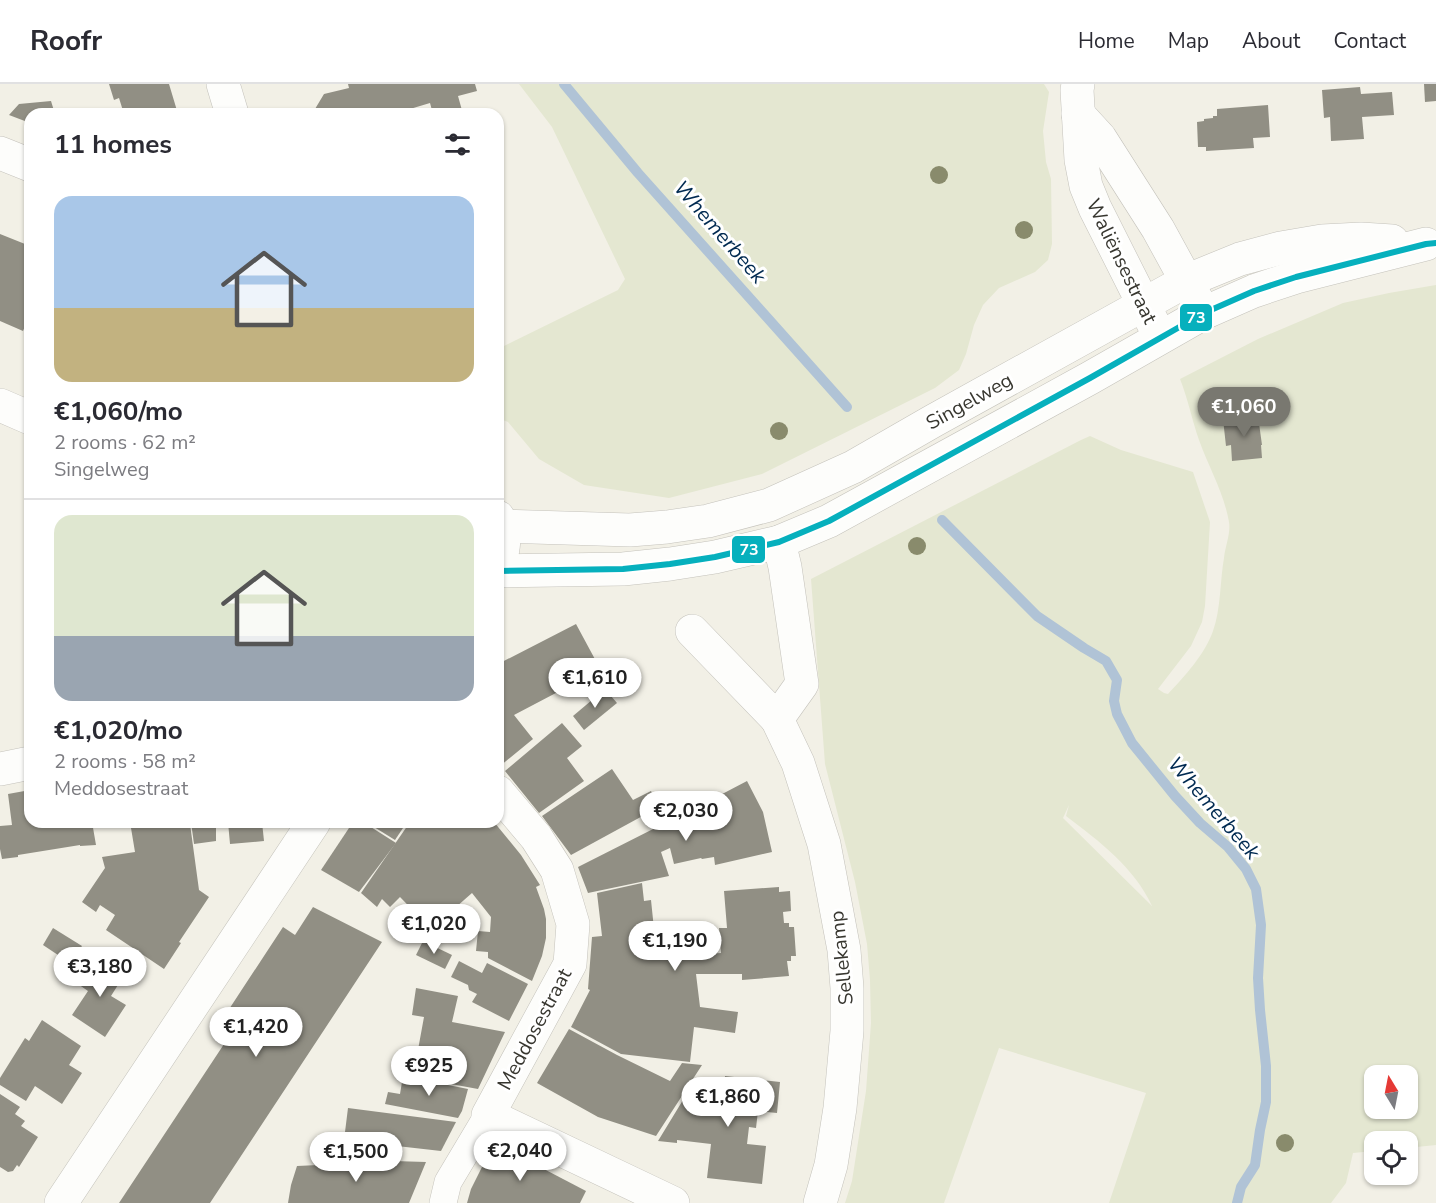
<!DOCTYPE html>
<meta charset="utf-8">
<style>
:root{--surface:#fff;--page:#f2f2f3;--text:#2b2b33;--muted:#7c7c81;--line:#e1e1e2;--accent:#797870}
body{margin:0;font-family:"Nunito Sans",sans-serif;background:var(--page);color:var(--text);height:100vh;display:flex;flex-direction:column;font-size:22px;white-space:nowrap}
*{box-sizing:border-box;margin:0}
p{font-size:20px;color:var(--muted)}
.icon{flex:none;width:33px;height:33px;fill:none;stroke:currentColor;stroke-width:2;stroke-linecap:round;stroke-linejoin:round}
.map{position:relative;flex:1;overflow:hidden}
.panel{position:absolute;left:24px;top:24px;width:480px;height:720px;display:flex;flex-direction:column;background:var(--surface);border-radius:18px;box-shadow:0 2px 4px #0004}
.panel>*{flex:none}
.needle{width:39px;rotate:350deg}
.fabs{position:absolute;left:1364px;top:981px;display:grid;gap:12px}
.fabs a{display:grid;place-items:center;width:54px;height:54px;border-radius:12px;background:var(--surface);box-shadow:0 2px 4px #0004;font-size:30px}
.price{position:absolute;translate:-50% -51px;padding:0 14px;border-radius:21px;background:#fff;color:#222;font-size:20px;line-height:39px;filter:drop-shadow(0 2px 3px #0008)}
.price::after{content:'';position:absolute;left:50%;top:36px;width:18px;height:14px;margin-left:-9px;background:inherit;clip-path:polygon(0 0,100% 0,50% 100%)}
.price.selected{background:var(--accent);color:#fff}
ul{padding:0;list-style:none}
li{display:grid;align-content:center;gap:12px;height:318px;padding:0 30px}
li+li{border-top:2px solid var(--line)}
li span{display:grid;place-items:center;height:186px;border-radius:18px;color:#555}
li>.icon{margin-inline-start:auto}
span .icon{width:108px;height:108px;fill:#fffc;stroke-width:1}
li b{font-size:26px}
h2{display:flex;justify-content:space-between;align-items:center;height:72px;padding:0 30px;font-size:26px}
header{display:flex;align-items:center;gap:36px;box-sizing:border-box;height:84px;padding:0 30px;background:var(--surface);border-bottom:2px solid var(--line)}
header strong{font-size:28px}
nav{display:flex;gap:33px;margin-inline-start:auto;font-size:21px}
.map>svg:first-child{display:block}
.green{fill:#e4e7d1;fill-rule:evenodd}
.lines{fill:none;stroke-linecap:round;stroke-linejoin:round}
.stream{stroke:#b0c3d6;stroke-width:10}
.building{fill:#918f84}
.pedestrian-casing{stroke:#c4c2bb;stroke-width:28}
.minor-casing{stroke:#c4c2bb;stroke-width:34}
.tertiary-casing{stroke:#c4c2bb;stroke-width:34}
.secondary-casing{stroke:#c4c2bb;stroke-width:34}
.pedestrian{stroke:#fdfdfb;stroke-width:27}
.minor{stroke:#fdfdfb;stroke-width:33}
.tertiary{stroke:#fdfdfb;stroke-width:33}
.secondary{stroke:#fdfdfb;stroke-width:33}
.bus-1-casing{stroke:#fff;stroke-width:10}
.bus-1{stroke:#06b0bd;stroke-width:6}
.tree{fill:#898b6c}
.labels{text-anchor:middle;stroke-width:6;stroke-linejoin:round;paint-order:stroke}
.street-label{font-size:20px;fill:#383730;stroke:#fff}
.water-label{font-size:21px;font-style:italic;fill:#002a51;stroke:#fff}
.line-badge{stroke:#fff;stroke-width:2}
.badge-label{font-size:16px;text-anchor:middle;font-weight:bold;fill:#fff}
</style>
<header>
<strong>Roofr</strong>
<nav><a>Home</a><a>Map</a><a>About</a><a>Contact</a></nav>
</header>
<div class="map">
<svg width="1436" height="1119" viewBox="0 0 1436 1119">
<rect width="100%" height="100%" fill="#f2f0e6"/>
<g class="green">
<path d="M 519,0 L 1044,0 L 1049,8 L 1043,47 L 1046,78 L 1051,95 L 1052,160 L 1048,176 L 1035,188 L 999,204 L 983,221 L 974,241 L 966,270 L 959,286 L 935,304 L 762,390 L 669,414 L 584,401 L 539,375 L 508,338 L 498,334 L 498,265 L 618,206 L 625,195 L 552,43 Z"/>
<path d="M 1436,201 L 1436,1061 L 1407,1064 L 1407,1058 L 1374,1058 L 1374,1067 L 1353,1069 L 1346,1099 L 1331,1119 L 1109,1119 L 1146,1009 L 999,964 L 944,1119 L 845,1119 L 852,1097 L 866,1007 L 871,939 L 870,896 L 867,860 L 855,798 L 825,680 L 811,495 L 1081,356 L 1090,352 L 1121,366 L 1193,388 L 1210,438 L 1205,522 L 1202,538 L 1191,562 L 1158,605 L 1164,609 L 1168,610 C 1185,592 1205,570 1213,547 C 1221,525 1220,496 1224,474 C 1225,463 1231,449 1229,438 C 1224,409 1209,384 1199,356 C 1192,336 1188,315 1180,295 L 1258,255 L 1343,219 L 1389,209 ZM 1069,721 L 1066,732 C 1099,757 1134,783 1152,822 L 1063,734 ZM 1374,992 L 1407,992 L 1407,1024 L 1374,1024 Z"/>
</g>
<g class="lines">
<g class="stream">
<path d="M 564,0 L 638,89 L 847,323"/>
<path d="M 942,436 L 1037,532 L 1084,564 L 1106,577 L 1117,596 L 1114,617 L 1117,630 L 1132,659 L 1175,712 L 1200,739 L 1228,763 L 1246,785 L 1256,805 L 1261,841 L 1258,894 L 1260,926 L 1266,982 L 1266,1018 L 1260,1046 L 1255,1081 L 1241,1103 L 1237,1119"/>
</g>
</g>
<g class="building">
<path d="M 109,0 L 169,0 L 178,30 L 124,30 L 119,14 L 114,16 Z"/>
<path d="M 348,0 L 475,0 L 477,7 L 458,12 L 463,30 L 433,30 L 430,19 L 410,25 L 411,30 L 312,30 L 324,10 L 349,4 Z"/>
<path d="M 1424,0 L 1436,0 L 1436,17 L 1425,18 Z"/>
<path d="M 1360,3 L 1361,10 L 1392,8 L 1394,31 L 1362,33 L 1364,55 L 1331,57 L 1330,33 L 1324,34 L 1322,6 Z"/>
<path d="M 51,17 L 55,30 L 30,30 L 30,39 L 9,31 L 19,20 Z"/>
<path d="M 1268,21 L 1270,53 L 1253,54 L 1254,64 L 1206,67 L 1206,63 L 1198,63 L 1197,38 L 1204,37 L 1204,35 L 1213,34 L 1213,32 L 1217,32 L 1217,25 Z"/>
<path d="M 0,150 L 30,162 L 30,231 L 23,247 L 0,237 Z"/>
<path d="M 1258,332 L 1262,361 L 1261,361 L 1262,374 L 1232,377 L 1231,361 L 1226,362 L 1223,335 Z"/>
<path d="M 576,540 L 604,592 L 577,607 L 573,600 L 514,631 L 533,655 L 500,682 L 498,680 L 498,582 L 501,580 L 500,579 Z"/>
<path d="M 605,605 L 617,619 L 584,646 L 573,632 Z"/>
<path d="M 562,639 L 582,662 L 567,674 L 584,697 L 539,729 L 505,687 Z"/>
<path d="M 612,685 L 633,716 L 651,707 L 659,723 L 571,771 L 542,732 Z"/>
<path d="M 747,697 L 763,728 L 772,768 L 715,781 L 714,773 L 702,775 L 701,774 L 674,780 L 670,764 L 661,768 L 669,792 L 588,809 L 578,783 L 663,740 L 663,741 Z"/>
<path d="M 30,706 L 30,738 L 92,738 L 96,761 L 80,762 L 80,761 L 18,771 L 18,773 L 2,775 L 0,765 L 0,742 L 12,741 L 8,710 Z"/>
<path d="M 130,738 L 179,738 L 180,741 L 190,740 L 199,806 L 209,813 L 179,858 L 181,859 L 164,885 L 106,846 L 115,831 L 100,821 L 96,828 L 82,818 L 105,784 L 102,773 L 135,768 Z"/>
<path d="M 191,738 L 216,738 L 216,757 L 194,760 Z"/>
<path d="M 228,738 L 262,738 L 264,757 L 230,760 Z"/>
<path d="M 353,738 L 363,738 L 396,759 L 359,808 L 321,786 Z"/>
<path d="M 366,738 L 407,738 L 395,756 Z"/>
<path d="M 410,738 L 494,738 L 521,771 L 540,801 L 536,803 L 544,825 L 546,835 L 546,854 L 542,872 L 532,897 L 488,874 L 488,868 L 476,867 L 478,847 L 490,848 L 491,833 L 472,809 L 431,845 L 400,813 L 390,823 L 382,815 L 377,823 L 361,809 Z"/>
<path d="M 642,799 L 644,817 L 651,816 L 654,845 L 652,845 L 650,874 L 721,869 L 719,844 L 727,844 L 724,807 L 779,803 L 779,808 L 790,807 L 791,827 L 783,828 L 784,839 L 789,839 L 789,843 L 794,843 L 796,872 L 791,872 L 791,877 L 787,877 L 789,892 L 742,896 L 742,890 L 696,890 L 700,923 L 738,928 L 735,949 L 694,943 L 690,978 L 621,970 L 571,943 L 590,906 L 588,905 L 592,853 L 602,852 L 597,809 Z"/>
<path d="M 313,823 L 382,858 L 210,1119 L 119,1119 L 230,951 L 218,942 L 283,843 L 295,851 Z"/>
<path d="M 53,844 L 82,862 L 70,879 L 43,861 Z"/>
<path d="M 423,857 L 452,871 L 445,885 L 416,871 Z"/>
<path d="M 95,874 L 123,893 L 111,912 L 126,921 L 105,953 L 72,931 L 88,907 L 78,900 Z"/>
<path d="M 459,877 L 482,889 L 487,879 L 528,900 L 509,937 L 472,918 L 477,910 L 469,906 L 468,901 L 451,893 Z"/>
<path d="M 416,904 L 458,912 L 452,938 L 505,948 L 478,1005 L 413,993 L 424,933 L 412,931 Z"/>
<path d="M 42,936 L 81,962 L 69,981 L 82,989 L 62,1020 L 35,1002 L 26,1017 L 0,1001 L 0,994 L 25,954 L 29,957 Z"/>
<path d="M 569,945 L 617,971 L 670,997 L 682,979 L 702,981 L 656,1052 L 598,1033 L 537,999 Z"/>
<path d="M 403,992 L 468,1005 L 462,1027 L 458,1034 L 385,1020 L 388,1008 L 400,1010 Z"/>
<path d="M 725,992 L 780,998 L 777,1029 L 758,1027 L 756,1044 L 749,1043 L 747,1060 L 766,1062 L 762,1100 L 707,1094 L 711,1060 L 677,1056 L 677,1059 L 658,1057 L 683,1016 L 723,1020 Z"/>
<path d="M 0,1010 L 20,1023 L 15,1030 L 25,1037 L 21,1042 L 38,1053 L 19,1083 L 17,1081 L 13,1087 L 8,1088 L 0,1083 Z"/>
<path d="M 348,1024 L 456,1038 L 441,1067 L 344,1056 Z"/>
<path d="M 494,1059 L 586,1107 L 580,1119 L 467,1119 L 471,1105 Z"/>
<path d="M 361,1076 L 426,1078 L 409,1119 L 288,1119 L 291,1101 L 297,1082 L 361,1079 Z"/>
</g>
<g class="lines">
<g class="pedestrian-casing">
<path id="pedestrian" d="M 443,1119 L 448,1098 L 488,1031"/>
</g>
<g class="minor-casing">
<g id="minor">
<path d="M 223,0 L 232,30"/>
<path d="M 0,69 L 30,81"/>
<path d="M 779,458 L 785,483 L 802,600 L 777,635 L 798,679 L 824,760 L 844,866 L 847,904 L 847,947 L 840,1024 L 831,1081 L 820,1119"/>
<path d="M 692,547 L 777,635"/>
<path d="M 0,685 L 30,679"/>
<path d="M 498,708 L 536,753 L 557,786 L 573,840 L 570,880 L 488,1031 L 673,1119"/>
<path d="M 61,1119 L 314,738"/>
</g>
</g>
<g class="tertiary-casing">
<g id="tertiary">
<path d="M 1078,0 L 1077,6 L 1081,76 L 1086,102 L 1095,124 L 1160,253"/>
<path d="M 1078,30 L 1100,54 L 1158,145 L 1204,229"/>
</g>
</g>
<g class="secondary-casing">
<g id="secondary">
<path d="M 0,321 L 30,334"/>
<path d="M 498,433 C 508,451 503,467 498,487 L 623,485 L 670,480 L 715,473 L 779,458 L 829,437 L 1090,294 L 1204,229 L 1254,207 L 1296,193 L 1426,160"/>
<path d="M 503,442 L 630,446 L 667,443 L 708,437 L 769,421 L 853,383 L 933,337 L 1186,197 L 1240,175 L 1281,164 L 1322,157 L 1361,155 L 1392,157"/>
</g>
</g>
<use href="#pedestrian" class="pedestrian"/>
<use href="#minor" class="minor"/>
<use href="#tertiary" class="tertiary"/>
<use href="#secondary" class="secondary"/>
<g class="bus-1-casing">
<path id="bus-1" d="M 498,487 L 623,485 L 670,480 L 715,473 L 779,458 L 829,437 L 1090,294 L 1204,229 L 1254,207 L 1296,193 L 1426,160 L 1436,159"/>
</g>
<use href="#bus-1" class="bus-1"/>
</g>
<g class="tree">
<circle cx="939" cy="91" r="9"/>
<circle cx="1024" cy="146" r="9"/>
<circle cx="779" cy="347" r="9"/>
<circle cx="917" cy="462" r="9"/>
<circle cx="1285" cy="1059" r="9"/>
</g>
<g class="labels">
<g class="street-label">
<text transform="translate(1122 177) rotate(64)" y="7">Waliënsestraat</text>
<text transform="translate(969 317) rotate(-29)" y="7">Singelweg</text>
<text transform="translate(841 874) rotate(-96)" y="7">Sellekamp</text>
<text transform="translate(534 945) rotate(-62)" y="7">Meddosestraat</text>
</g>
<g class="water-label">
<text transform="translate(720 148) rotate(49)" y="7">Whemerbeek</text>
<text transform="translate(1214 724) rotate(49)" y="7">Whemerbeek</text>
</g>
</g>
<g class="line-badge">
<rect x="1179" y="219" width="34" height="29" rx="6" fill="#06b0bd"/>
<rect x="731" y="451" width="35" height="29" rx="6" fill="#06b0bd"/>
</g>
<g class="badge-label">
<text x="1196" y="239">73</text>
<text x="749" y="471">73</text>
</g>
</svg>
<div class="fabs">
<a><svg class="needle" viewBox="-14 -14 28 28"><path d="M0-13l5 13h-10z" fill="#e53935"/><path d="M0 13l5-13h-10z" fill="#7c7c81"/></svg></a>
<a><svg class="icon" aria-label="locate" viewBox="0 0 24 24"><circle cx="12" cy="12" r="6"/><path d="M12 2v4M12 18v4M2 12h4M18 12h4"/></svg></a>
</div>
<b class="price selected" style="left:1244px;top:354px">€1,060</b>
<b class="price" style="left:595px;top:625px">€1,610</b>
<b class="price" style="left:686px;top:758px">€2,030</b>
<b class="price" style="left:434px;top:871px">€1,020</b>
<b class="price" style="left:675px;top:888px">€1,190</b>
<b class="price" style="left:100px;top:914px">€3,180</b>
<b class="price" style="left:256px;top:974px">€1,420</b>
<b class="price" style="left:429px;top:1013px">€925</b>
<b class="price" style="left:728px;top:1044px">€1,860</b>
<b class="price" style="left:520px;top:1098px">€2,040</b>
<b class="price" style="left:356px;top:1099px">€1,500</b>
<section class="panel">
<h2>11 homes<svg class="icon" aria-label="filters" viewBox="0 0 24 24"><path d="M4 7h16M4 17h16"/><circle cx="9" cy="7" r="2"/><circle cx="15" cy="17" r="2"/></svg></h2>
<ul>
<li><span style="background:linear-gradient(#a9c7e8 60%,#c2b280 0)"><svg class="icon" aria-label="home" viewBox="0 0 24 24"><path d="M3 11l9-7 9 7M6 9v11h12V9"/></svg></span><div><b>€1,060/mo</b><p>2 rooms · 62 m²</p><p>Singelweg</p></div></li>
<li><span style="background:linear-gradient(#dfe7d0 65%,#9aa5b1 0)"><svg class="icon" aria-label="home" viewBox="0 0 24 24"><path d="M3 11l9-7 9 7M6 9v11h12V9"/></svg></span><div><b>€1,020/mo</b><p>2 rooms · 58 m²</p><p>Meddosestraat</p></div></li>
</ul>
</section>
</div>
